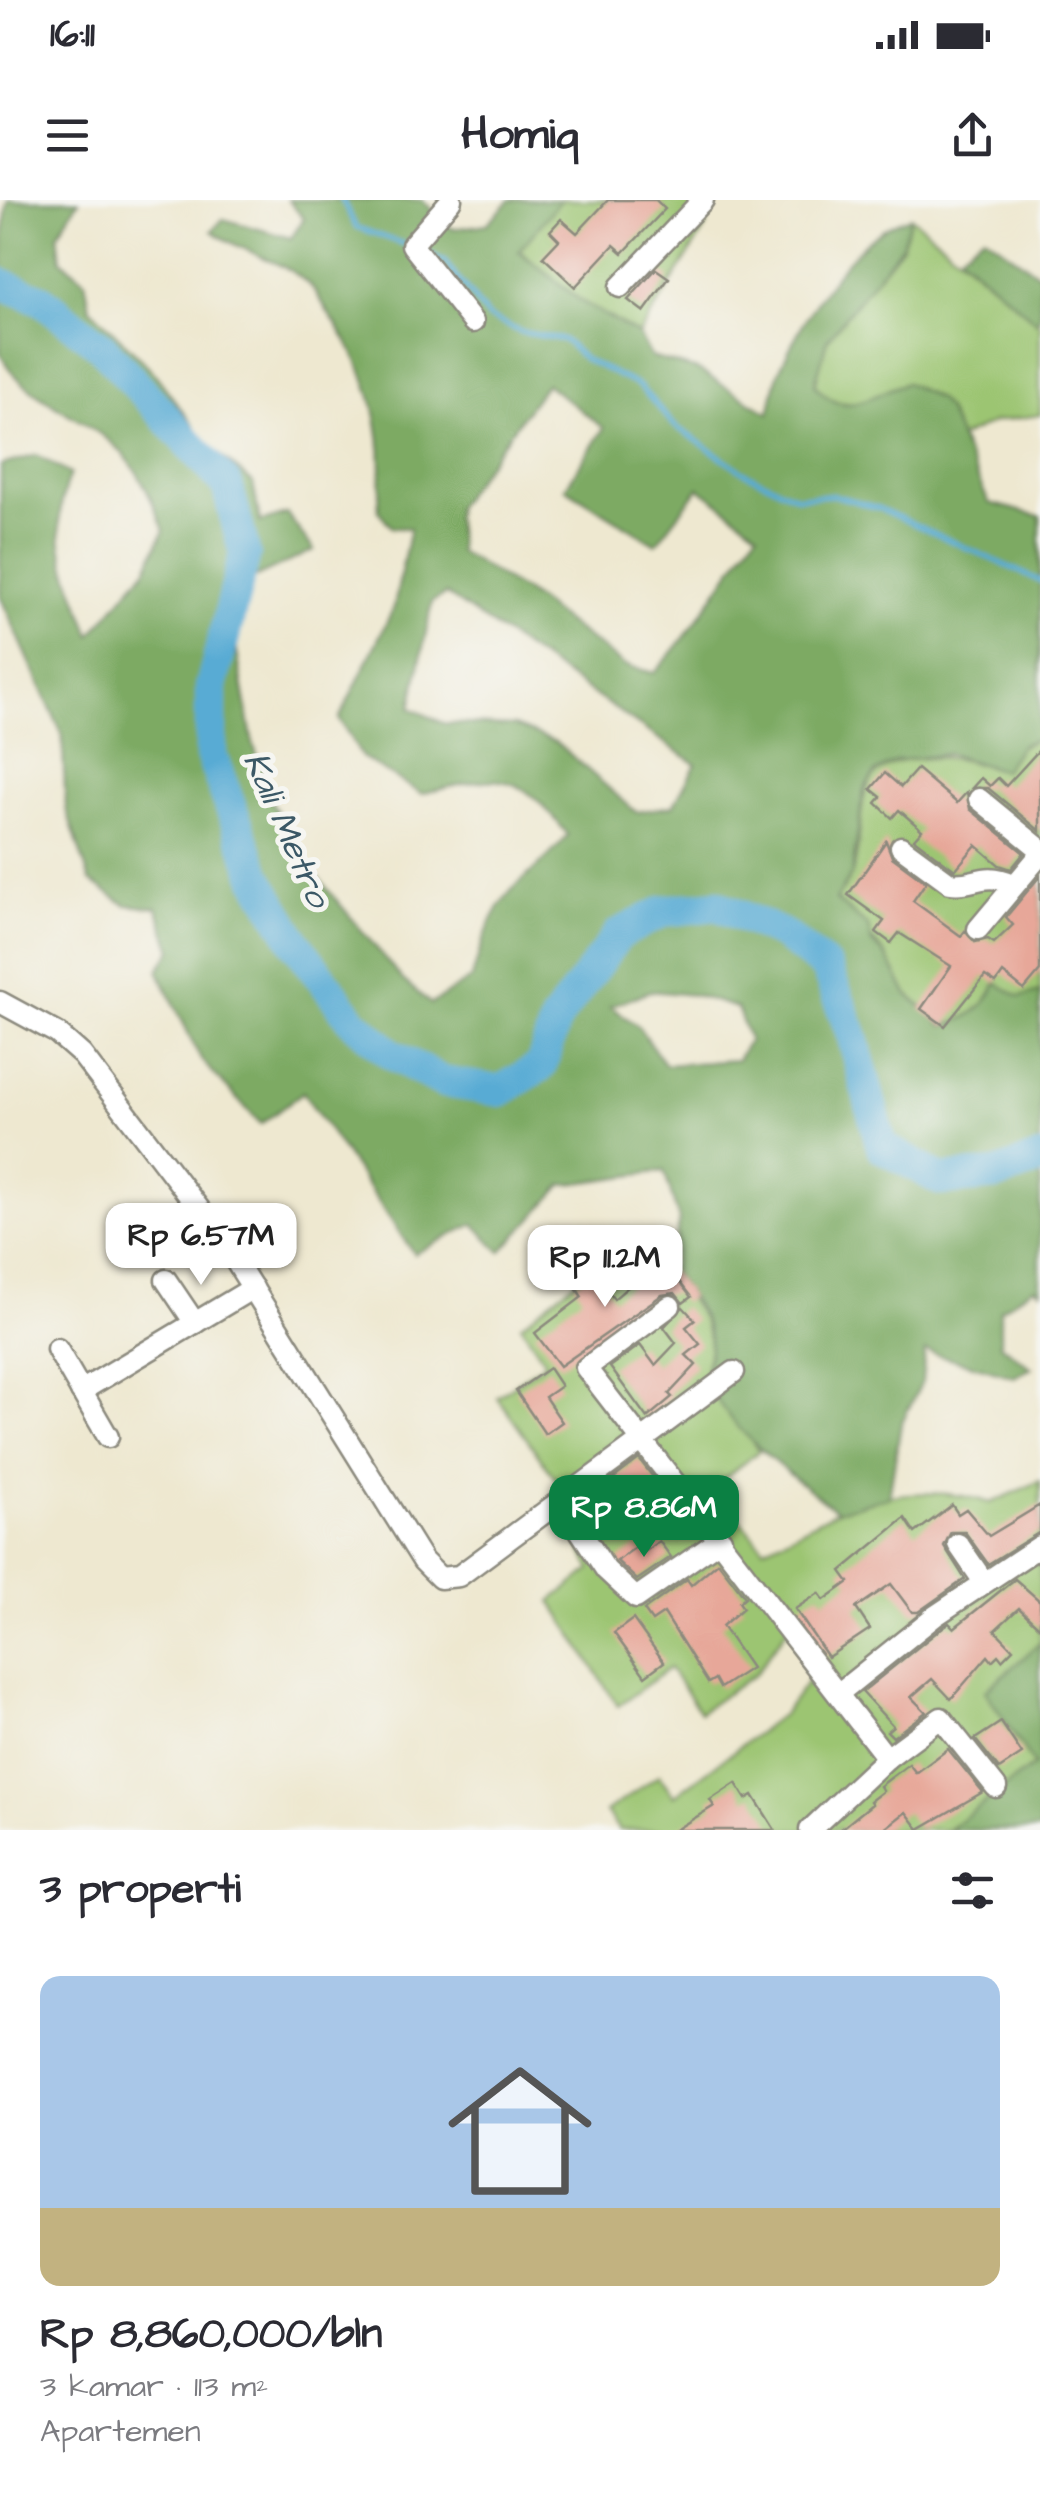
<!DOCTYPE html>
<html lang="id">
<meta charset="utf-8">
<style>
:root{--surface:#fff;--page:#f7f7f7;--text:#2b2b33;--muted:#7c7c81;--line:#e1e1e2;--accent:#0b8043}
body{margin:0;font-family:"Architects Daughter",sans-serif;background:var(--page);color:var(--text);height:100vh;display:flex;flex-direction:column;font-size:38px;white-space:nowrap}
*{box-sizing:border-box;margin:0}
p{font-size:32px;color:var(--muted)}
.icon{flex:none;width:55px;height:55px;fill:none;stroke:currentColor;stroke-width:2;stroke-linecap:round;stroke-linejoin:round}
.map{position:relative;height:1630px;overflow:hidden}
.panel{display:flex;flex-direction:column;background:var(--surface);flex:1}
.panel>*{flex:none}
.price{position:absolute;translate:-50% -85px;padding:0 22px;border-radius:20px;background:#fff;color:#222;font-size:32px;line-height:65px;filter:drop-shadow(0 2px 5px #0008)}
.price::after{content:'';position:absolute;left:50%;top:60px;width:30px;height:22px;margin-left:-15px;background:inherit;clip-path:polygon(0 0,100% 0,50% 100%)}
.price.on{background:var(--accent);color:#fff}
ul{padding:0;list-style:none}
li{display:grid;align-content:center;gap:20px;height:530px;padding:0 40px}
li+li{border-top:2px solid var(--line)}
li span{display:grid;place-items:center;height:310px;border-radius:20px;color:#555}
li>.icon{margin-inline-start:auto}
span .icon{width:180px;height:180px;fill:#fffc;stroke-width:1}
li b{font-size:42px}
h2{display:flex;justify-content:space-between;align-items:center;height:120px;padding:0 40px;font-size:42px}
.status{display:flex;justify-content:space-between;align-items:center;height:70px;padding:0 50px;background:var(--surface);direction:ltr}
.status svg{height:28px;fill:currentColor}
header{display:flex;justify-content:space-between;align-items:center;height:130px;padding:0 40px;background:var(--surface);font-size:45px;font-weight:700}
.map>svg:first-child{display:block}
.green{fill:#9cc572;stroke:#64784e;stroke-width:2.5}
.forest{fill:#7daa64;stroke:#546a48;stroke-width:2.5;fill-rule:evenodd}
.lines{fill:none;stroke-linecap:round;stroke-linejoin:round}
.stream{stroke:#58abd4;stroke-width:5}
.river{stroke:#58abd4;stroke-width:32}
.building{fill:#e7a799}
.minor-casing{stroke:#8c8a7e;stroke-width:25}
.minor{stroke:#fff;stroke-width:20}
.labels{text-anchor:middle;stroke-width:10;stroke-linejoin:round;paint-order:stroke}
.water-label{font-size:35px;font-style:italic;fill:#3b5866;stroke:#f6f6f2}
</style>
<div class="status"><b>16:11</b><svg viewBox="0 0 49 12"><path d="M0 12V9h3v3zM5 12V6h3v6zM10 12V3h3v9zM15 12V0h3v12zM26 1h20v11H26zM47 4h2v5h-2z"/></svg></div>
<header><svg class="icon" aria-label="menu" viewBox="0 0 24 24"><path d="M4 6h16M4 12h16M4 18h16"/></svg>Homiq<svg class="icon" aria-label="share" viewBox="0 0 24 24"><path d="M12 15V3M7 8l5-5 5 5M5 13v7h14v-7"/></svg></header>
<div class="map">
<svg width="1040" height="1630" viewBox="0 0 1040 1630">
<rect width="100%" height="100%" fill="#f6f6f2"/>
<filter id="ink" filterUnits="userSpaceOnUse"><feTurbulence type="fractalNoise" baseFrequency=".01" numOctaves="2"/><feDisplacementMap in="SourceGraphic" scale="20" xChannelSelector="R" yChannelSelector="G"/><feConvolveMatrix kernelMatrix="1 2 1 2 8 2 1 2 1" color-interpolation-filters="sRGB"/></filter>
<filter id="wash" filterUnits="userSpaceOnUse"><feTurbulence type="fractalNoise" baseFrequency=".0048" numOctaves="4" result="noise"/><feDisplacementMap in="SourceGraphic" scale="40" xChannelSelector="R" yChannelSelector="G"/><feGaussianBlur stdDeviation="2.25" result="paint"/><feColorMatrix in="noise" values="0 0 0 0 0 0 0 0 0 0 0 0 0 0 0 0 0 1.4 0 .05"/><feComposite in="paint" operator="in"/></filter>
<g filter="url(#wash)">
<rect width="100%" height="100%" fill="#eee8d0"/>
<g class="green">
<path d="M 561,0 L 705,0 L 707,25 L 639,135 L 581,101 L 518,50 Z"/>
<path d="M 911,17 L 1040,124 L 1040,215 L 994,222 L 957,239 L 947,210 L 916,187 C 872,189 847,223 815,185 L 827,140 L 902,46 Z"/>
<path d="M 1040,538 L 1040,792 L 1020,797 L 996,783 C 987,807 968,819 945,826 L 907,794 L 886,755 L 836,700 C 841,692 849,682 852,673 C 870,623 843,566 916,559 C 940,557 953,556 977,564 Z"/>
<path d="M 635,1033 L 671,1071 L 702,1118 L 711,1143 L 706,1176 L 759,1251 L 712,1288 L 764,1348 C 789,1338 811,1323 835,1312 C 880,1291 945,1287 991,1303 L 1040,1281 L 1040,1443 L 1019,1463 L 1035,1564 L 948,1630 L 619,1630 L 606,1612 L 659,1575 L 674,1596 L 783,1514 L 818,1467 L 787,1429 L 755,1474 L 700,1512 L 669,1468 L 618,1506 L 551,1401 L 591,1370 L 577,1342 L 570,1299 L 497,1197 L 545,1162 L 521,1125 Z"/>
</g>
<g class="forest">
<path d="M 8,0 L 79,0 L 58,34 L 61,60 L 85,80 L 90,108 L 152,170 L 208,245 L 253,283 L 260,322 L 287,314 L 314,350 L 245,382 L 230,412 L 252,539 L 272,603 L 310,668 L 403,780 L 431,804 L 472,778 C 481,747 489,715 511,691 C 530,672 551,657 568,635 C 514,566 501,575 421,594 L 362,557 L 339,519 L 394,407 L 410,328 L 392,328 L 378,310 C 388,236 373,175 329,114 C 323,104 316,90 307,83 C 280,59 241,52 212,31 L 223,19 L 291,38 L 304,19 L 288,0 L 422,0 L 452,29 L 487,24 L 510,0 L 561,0 L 519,51 L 581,101 L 639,135 L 651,157 L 698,170 L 769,213 C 773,198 774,181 781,167 C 804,115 855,31 911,17 L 902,45 L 827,140 L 815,185 C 846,223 869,193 907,183 L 938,199 L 947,210 L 989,303 L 1040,316 L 1040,538 L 1021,545 L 1003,571 L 948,554 L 897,561 L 876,572 L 864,589 L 852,674 L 836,700 L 868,726 L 872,743 L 886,755 L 907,794 L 944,826 C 969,819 987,807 996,783 L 1020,797 L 1040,792 L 1040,1091 L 1034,1087 L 1000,1110 L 1000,1144 L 1032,1168 L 1014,1177 L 925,1151 L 922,1182 L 901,1224 L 889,1297 L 837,1311 C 799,1282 720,1225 706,1177 C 704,1168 710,1156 710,1146 C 710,1119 687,1092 671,1071 L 679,1020 L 664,971 L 563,985 L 501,1052 L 474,1024 L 414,1054 L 303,892 L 261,924 L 201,860 L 158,770 L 172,750 L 157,708 L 126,705 L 90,681 L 66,609 L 62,534 L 0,396 L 1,265 L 37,255 L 70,274 C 45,335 70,377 91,435 L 147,368 L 164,330 C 152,299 138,266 113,244 C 83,217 14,192 0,152 C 0,126 2,27 8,0 ZM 546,184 L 604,228 L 565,288 L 656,344 L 699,288 L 758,332 C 722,379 695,431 654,473 L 624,465 L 526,392 L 459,352 L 455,308 ZM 446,394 L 696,564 L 673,606 L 636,612 L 556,542 L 515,526 L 443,523 L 411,508 L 432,402 ZM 650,791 L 694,795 L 737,808 L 749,840 L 737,860 L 665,865 L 638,826 L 610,806 Z"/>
<path d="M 984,35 L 1040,75 L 1040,117 L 1036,122 L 959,55 Z"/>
<path d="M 1040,1443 L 1040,1630 L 948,1630 L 1034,1565 L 985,1491 Z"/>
</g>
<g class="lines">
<g class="stream">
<path d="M 342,0 L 356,27 L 404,44"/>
<path d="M 428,53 L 444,61 L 488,117 L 521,132 L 564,140 L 584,159 L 639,186 L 675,226 L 745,273 L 797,297 L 833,295 L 878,308 L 1040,381"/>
</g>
<path class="river" d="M 0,83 L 42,100 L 102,147 L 227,285 L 245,354 L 211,487 L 211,555 L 258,679 L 296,743 L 353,821 L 391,854 L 443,882 L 500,891 L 541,866 L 556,819 L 619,734 L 664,711 L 717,705 L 782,734 L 826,767 L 852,834 L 882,947 L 941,980 L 997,975 L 1040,959"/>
</g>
<g id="blocks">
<g class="building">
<path d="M 608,0 L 656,0 L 665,9 L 623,53 L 614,45 L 575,87 L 543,57 L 559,40 L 550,31 L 561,19 L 577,33 Z"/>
<path d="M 656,69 L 669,78 L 644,112 L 628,100 Z"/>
<path d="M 1040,549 L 1040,631 L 988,588 L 972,588 L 981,578 L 990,586 L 998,578 L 1006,586 Z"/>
<path d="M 917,569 L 957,603 L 967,592 L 970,609 L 1024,653 L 1011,669 L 999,665 L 976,645 L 955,670 L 914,639 L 922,630 L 899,610 L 892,618 L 876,603 L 881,597 L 871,589 L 885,573 L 901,587 Z"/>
<path d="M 886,641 L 892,657 L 926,682 L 913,701 L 961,736 L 965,731 L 975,742 L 988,739 L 994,743 L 1013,725 L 1006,717 L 1040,676 L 1040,771 L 1024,790 L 1003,773 L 996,783 L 985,776 L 945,826 L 921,809 L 951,766 L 899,733 L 891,743 L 876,732 L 884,721 L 848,695 Z"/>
<path d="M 648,1056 L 663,1077 L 671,1071 L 691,1097 L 683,1103 L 675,1093 L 662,1095 L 560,1166 L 535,1133 L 582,1097 L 574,1085 L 594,1071 L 614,1099 L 636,1080 L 629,1071 Z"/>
<path d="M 683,1107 L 695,1120 L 686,1127 L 700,1144 L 686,1155 L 696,1165 L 669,1194 L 672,1197 L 647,1218 L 610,1167 L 640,1145 L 655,1165 L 676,1143 L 664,1127 Z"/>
<path d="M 549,1168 L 561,1186 L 545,1197 L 562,1222 L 545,1234 L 516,1191 Z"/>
<path d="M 639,1259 L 681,1313 L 678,1315 L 674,1310 L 659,1322 L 639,1296 L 602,1316 L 589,1297 Z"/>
<path d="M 952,1305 L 958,1314 L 966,1309 L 989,1336 L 1040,1305 L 1040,1332 L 988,1364 L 965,1332 L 951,1332 L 944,1346 L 965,1379 L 918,1412 L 912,1412 L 891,1384 L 856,1408 L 870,1429 L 828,1457 L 795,1409 L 819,1393 L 824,1400 L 849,1382 L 841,1371 L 905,1318 L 915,1333 Z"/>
<path d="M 659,1341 L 671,1357 L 637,1380 L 617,1361 L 637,1346 L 643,1353 Z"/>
<path d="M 718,1362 L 745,1397 L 739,1402 L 743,1408 L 722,1426 L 751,1468 L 720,1488 L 715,1479 L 708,1483 L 664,1413 L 652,1421 L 644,1410 L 687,1379 L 691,1385 Z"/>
<path d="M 1015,1379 L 1040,1401 L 1040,1428 L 1019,1408 L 995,1430 L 1013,1449 L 1002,1460 L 998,1455 L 992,1461 L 988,1456 L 951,1499 L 932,1479 L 911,1497 L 926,1512 L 893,1537 L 887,1531 L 893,1526 L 862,1492 L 943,1427 L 949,1423 L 954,1428 Z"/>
<path d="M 633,1419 L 664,1462 L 645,1476 L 614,1433 Z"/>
<path d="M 1001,1522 L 1022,1554 L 999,1569 L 975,1539 Z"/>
<path d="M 948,1549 L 983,1592 L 919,1629 L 906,1612 L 883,1630 L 840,1630 L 872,1604 L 870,1601 L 883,1591 L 880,1586 L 909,1564 L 916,1573 Z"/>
<path d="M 736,1583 L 746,1599 L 753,1595 L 775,1630 L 675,1630 L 714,1606 L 710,1600 Z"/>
</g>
</g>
</g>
<g filter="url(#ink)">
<use href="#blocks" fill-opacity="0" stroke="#8c8a7e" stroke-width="2.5"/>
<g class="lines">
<g class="minor-casing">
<g id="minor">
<path d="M 451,0 L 412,45 L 473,122"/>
<path d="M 620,87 L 703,0"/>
<path d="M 979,599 L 1040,649"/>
<path d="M 901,647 L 950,683 C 975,687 982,670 1013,684"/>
<path d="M 978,729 L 1040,655"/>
<path d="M 0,802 L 57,833 L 82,855 L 222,1039 L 423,1361 L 440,1378 L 459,1376 L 734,1172"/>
<path d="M 166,1080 L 195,1123"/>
<path d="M 670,1106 L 586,1168 L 887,1558"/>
<path d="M 57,1149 L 108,1237"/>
<path d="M 81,1191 L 253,1088"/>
<path d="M 561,1302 L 606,1370 L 636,1398 L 721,1339"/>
<path d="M 958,1344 L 984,1382"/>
<path d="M 839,1493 L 935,1416 L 1040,1346"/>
<path d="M 810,1630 L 887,1558 L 941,1518 L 996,1587"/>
</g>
</g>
<use href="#minor" class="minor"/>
</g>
</g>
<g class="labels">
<g class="water-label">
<text transform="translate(288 629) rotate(66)" y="12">Kali Metro</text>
</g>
</g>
</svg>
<b class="price" style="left:201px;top:1088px">Rp 6.57M</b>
<b class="price" style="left:605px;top:1110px">Rp 11.2M</b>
<b class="price on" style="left:644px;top:1360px">Rp 8.86M</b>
</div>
<section class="panel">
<h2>3 properti<svg class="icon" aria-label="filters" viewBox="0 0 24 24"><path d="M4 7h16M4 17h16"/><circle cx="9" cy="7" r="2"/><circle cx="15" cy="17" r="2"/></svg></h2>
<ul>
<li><span style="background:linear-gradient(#a9c7e8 75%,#c2b280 0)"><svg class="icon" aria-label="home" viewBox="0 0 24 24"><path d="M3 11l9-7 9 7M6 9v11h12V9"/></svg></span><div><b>Rp 8,860,000/bln</b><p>3 kamar · 113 m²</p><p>Apartemen</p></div></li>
</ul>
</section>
